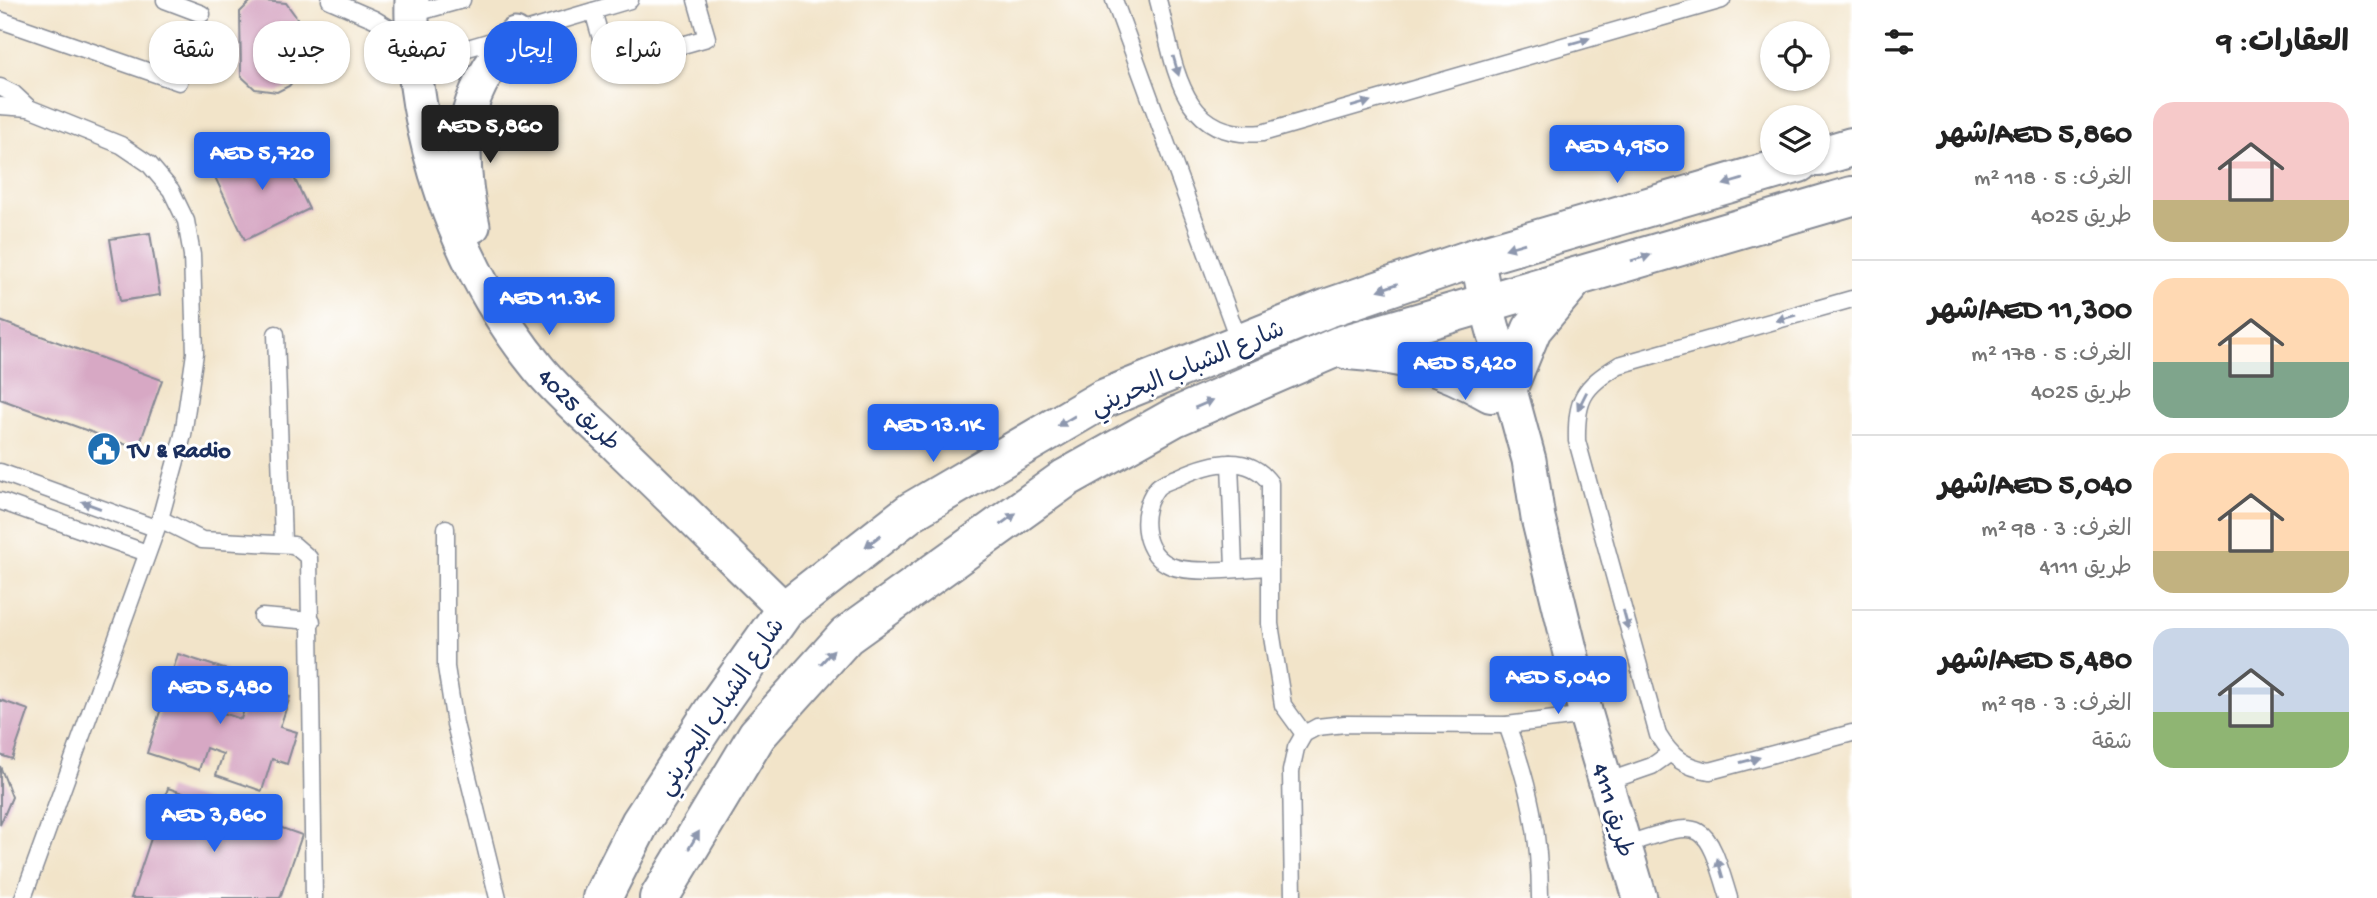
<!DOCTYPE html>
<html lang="ar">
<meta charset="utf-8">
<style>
:root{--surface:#fff;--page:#f6f6f6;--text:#222;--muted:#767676;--line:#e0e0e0;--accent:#2563eb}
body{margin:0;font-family:"Gochi Hand","Playpen Sans Arabic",sans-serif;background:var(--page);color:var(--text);direction:rtl;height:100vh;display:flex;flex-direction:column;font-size:26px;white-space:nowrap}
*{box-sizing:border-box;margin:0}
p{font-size:23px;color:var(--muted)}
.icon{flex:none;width:38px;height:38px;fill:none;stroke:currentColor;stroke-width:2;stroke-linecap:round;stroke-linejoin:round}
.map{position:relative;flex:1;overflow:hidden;direction:ltr}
.details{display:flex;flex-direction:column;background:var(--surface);width:525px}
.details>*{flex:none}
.hud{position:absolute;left:21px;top:21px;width:665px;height:63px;direction:rtl;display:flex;gap:14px}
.buttons{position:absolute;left:1760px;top:21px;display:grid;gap:14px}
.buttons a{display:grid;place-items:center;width:70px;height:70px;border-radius:50%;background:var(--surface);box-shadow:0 2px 5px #0004;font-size:35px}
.price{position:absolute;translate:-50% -60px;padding:0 16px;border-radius:7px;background:var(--accent);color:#fff;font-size:23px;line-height:46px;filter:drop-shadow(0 2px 4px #0008)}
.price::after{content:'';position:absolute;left:50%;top:42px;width:21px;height:16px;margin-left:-10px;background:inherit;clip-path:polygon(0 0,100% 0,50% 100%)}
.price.selected{background:#222;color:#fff}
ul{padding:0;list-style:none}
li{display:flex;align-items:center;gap:21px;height:175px;padding:0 28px}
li+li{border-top:2px solid var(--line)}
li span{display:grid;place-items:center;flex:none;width:196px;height:140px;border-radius:21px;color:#555}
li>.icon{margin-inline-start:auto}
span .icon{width:84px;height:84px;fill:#fffc;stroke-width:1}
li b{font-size:30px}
h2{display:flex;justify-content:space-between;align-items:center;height:84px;padding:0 28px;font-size:30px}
.tag{padding:0 24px;border-radius:28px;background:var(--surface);box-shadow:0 2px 5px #0004;font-size:24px;line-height:63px}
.tag.selected{background:var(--accent);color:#fff}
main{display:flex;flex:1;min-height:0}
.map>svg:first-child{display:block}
.building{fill:#d7a8c4}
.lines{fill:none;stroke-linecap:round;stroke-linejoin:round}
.service-casing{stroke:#868a94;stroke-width:19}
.minor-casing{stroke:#868a94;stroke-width:37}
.tertiary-casing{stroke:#868a94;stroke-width:42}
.service{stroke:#fff;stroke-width:16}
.minor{stroke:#fff;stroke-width:33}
.tertiary{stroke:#fff;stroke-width:38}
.oneway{fill:#8d97ae}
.labels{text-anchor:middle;stroke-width:6;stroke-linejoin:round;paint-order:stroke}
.street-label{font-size:24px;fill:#1b2f5e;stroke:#fff}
.poi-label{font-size:24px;font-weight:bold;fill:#1b2f5e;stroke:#fff;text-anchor:start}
</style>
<main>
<section class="details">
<h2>العقارات: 9<svg class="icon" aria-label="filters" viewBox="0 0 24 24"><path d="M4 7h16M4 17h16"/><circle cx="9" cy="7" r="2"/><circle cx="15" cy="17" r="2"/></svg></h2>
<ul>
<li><span style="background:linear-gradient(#f6c9c9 70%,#c2b280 0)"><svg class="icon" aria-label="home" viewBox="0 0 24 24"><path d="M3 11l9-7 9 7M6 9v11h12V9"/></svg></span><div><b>AED 5,860/شهر</b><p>الغرف: 5 · 118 m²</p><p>طريق 4025</p></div></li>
<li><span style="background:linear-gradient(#ffd9b3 60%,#7fa58c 0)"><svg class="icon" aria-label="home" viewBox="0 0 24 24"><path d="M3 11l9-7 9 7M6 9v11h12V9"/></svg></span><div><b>AED 11,300/شهر</b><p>الغرف: 5 · 178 m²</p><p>طريق 4025</p></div></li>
<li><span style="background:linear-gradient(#ffd9b3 70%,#c2b280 0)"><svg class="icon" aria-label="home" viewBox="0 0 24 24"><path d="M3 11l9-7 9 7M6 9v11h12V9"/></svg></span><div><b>AED 5,040/شهر</b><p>الغرف: 3 · 98 m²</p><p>طريق 4111</p></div></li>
<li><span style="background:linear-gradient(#c9d6e8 60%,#8fb573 0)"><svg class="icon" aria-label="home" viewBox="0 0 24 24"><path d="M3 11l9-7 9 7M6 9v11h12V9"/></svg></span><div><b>AED 5,480/شهر</b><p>الغرف: 3 · 98 m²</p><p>شقة</p></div></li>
</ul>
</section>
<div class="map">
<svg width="1852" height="898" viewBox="0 0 1852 898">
<rect width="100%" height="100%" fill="#fff"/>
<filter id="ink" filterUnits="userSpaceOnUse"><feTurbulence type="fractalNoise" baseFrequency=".0143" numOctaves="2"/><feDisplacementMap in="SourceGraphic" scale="14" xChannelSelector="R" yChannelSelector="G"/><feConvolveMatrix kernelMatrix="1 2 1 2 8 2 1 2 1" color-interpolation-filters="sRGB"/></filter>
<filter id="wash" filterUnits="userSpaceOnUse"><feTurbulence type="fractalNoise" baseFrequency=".00686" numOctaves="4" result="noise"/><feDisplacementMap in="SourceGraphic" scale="28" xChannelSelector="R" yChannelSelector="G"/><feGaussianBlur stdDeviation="1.57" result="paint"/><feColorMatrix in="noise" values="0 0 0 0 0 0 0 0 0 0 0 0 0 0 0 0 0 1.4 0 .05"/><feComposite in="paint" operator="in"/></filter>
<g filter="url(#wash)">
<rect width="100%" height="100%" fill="#f2e4c9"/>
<g id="blocks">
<g class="building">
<path d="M 252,0 L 286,3 L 297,18 L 299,74 L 289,86 L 277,92 L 255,89 L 241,76 L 240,12 Z"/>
<path d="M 278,144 L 309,209 L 245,240 L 214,175 Z"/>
<path d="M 150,233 L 160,295 L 120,301 L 110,239 Z"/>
<path d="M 0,321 L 162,380 L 138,449 L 0,399 Z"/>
<path d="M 178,654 L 227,670 L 214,710 L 241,719 L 252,685 L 290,697 L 280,727 L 297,732 L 287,764 L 272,759 L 262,791 L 216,775 L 223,754 L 206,748 L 199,770 L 147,753 Z"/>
<path d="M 0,700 L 29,710 L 12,759 L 0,755 Z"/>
<path d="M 0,766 L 12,797 L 0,825 Z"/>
<path d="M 168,788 L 302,835 L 280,898 L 131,898 Z"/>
</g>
</g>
</g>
<g filter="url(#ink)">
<use href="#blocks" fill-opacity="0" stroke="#868a94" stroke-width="2"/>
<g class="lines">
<g class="service-casing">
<g id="service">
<path d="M 165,0 L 202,14"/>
<path d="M 330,0 L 374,19 L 412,42"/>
<path d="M 1114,0 L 1240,344"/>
<path d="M 1158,0 C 1175,62 1178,141 1262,133 L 1722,0"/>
<path d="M 593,11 L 609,66 L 707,38 L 696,0"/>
<path d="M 412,14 L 462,0"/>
<path d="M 0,20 L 179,82"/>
<path d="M 414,64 L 630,0"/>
<path d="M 0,87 L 14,94 L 29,108 L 121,145 L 149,164 L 171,190 L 186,221 L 192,255 L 195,353 L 183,435 L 160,519 L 23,898"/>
<path d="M 0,106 L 29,108"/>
<path d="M 1852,299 L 1619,365 C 1583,387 1576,399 1577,441 L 1658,735 C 1672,758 1684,767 1710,771 L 1852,733"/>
<path d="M 276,334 L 283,544"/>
<path d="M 1230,463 L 1234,568"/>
<path d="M 0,472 L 155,528"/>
<path d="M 0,501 L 147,553"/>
<path d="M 160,519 L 202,540 L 294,545 L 309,558 L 314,898"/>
<path d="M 446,528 L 446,667 L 455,724 L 498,898"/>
<path d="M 1268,567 C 1244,568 1187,576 1167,564 C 1142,550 1139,512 1156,489 C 1160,483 1172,480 1179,477 C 1209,463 1248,452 1270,483 L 1270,624 L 1283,705 L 1304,734"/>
<path d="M 262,617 L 312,621"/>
<path d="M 1507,725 C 1529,784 1540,835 1540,898"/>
<path d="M 1606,782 L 1652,766 L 1669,754"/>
<path d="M 1624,845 C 1704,819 1705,817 1729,898"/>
<path d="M 1293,898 L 1291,771 L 1296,748 L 1304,734 L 1317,727 L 1345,724 L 1507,725 L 1586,715"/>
</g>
</g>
<g class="minor-casing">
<g id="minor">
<path d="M 412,0 C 409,131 456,268 539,369 C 562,397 592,421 618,447 C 674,501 730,556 785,610"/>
<path d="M 473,226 C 456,148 459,96 515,35"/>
<path d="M 1477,257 L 1486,303 L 1529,460 L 1538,518 L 1586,715 L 1640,898"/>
</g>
</g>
<g class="tertiary-casing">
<g id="tertiary">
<path d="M 1818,157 L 1852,147"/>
<path d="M 1348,350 C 1404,354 1442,365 1491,393"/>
<path d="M 1509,385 L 1532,329 L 1575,278"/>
<path d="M 602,898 L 640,823 L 714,710 L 785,610 L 912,511 L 1103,399 L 1328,308 L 1477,257 L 1799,163"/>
<path d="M 659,898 L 757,735 L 846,636 L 1066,478 L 1175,417 L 1339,346 L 1852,196"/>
</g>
</g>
<use href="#service" class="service"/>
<use href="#minor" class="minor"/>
<use href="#tertiary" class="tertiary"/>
</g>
<defs><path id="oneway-solid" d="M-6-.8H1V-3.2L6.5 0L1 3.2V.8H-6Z" transform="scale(1.75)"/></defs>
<g class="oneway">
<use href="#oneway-solid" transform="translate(1580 41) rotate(-16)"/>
<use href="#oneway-solid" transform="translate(1176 66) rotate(74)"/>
<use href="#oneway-solid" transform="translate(1361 104) rotate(-16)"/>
<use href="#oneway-solid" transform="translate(1733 182) rotate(164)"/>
<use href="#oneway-solid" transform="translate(1515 246) rotate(164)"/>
<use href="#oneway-solid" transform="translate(1641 258) rotate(-16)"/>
<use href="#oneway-solid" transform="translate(1388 287) rotate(161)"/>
<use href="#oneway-solid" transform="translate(1786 318) rotate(164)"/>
<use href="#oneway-solid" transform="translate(1582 401) rotate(117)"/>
<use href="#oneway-solid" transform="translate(1204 404) rotate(-23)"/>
<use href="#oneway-solid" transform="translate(1066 421) rotate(150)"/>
<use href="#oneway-solid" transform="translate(91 505) rotate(-160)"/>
<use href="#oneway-solid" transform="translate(1008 519) rotate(-36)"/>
<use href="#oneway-solid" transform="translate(873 541) rotate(142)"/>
<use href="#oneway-solid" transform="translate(1626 620) rotate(75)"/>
<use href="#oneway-solid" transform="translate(827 657) rotate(-48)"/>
<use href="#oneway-solid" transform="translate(1750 760) rotate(-15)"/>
<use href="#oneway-solid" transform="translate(694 840) rotate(-59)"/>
<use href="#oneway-solid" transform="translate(1720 868) rotate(-106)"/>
</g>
</g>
<defs>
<g id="civic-disc" transform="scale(1.75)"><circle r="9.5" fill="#1f6fb2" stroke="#fff"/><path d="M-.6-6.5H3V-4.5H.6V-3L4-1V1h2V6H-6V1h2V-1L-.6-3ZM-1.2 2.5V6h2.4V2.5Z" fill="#fff"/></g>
</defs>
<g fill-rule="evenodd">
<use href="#civic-disc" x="104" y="449"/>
</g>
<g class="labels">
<g class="street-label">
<text transform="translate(1187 367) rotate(-23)" y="8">شارع الشباب البحريني</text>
<text transform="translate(580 409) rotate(45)" y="8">طريق 4025</text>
<text transform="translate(720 706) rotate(-56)" y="8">شارع الشباب البحريني</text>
<text transform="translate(1614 810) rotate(74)" y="8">طريق 4111</text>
</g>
<g class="poi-label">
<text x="128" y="457">TV &amp; Radio</text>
</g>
</g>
</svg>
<div class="buttons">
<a><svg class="icon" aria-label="locate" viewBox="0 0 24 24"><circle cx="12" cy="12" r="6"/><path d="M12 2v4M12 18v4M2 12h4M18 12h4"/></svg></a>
<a><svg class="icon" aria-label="layers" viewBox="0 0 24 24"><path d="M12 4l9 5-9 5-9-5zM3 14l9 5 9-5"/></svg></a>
</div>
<b class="price selected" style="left:490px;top:165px">AED 5,860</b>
<b class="price" style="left:1617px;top:185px">AED 4,950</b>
<b class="price" style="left:262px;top:192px">AED 5,720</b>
<b class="price" style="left:549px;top:337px">AED 11.3K</b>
<b class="price" style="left:1465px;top:402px">AED 5,420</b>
<b class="price" style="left:933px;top:464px">AED 13.1K</b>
<b class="price" style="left:1558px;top:716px">AED 5,040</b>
<b class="price" style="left:220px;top:726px">AED 5,480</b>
<b class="price" style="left:214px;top:854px">AED 3,860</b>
<div class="hud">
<a class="tag">شراء</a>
<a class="tag selected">إيجار</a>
<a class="tag">تصفية</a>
<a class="tag">جديد</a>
<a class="tag">شقة</a>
</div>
</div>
</main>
